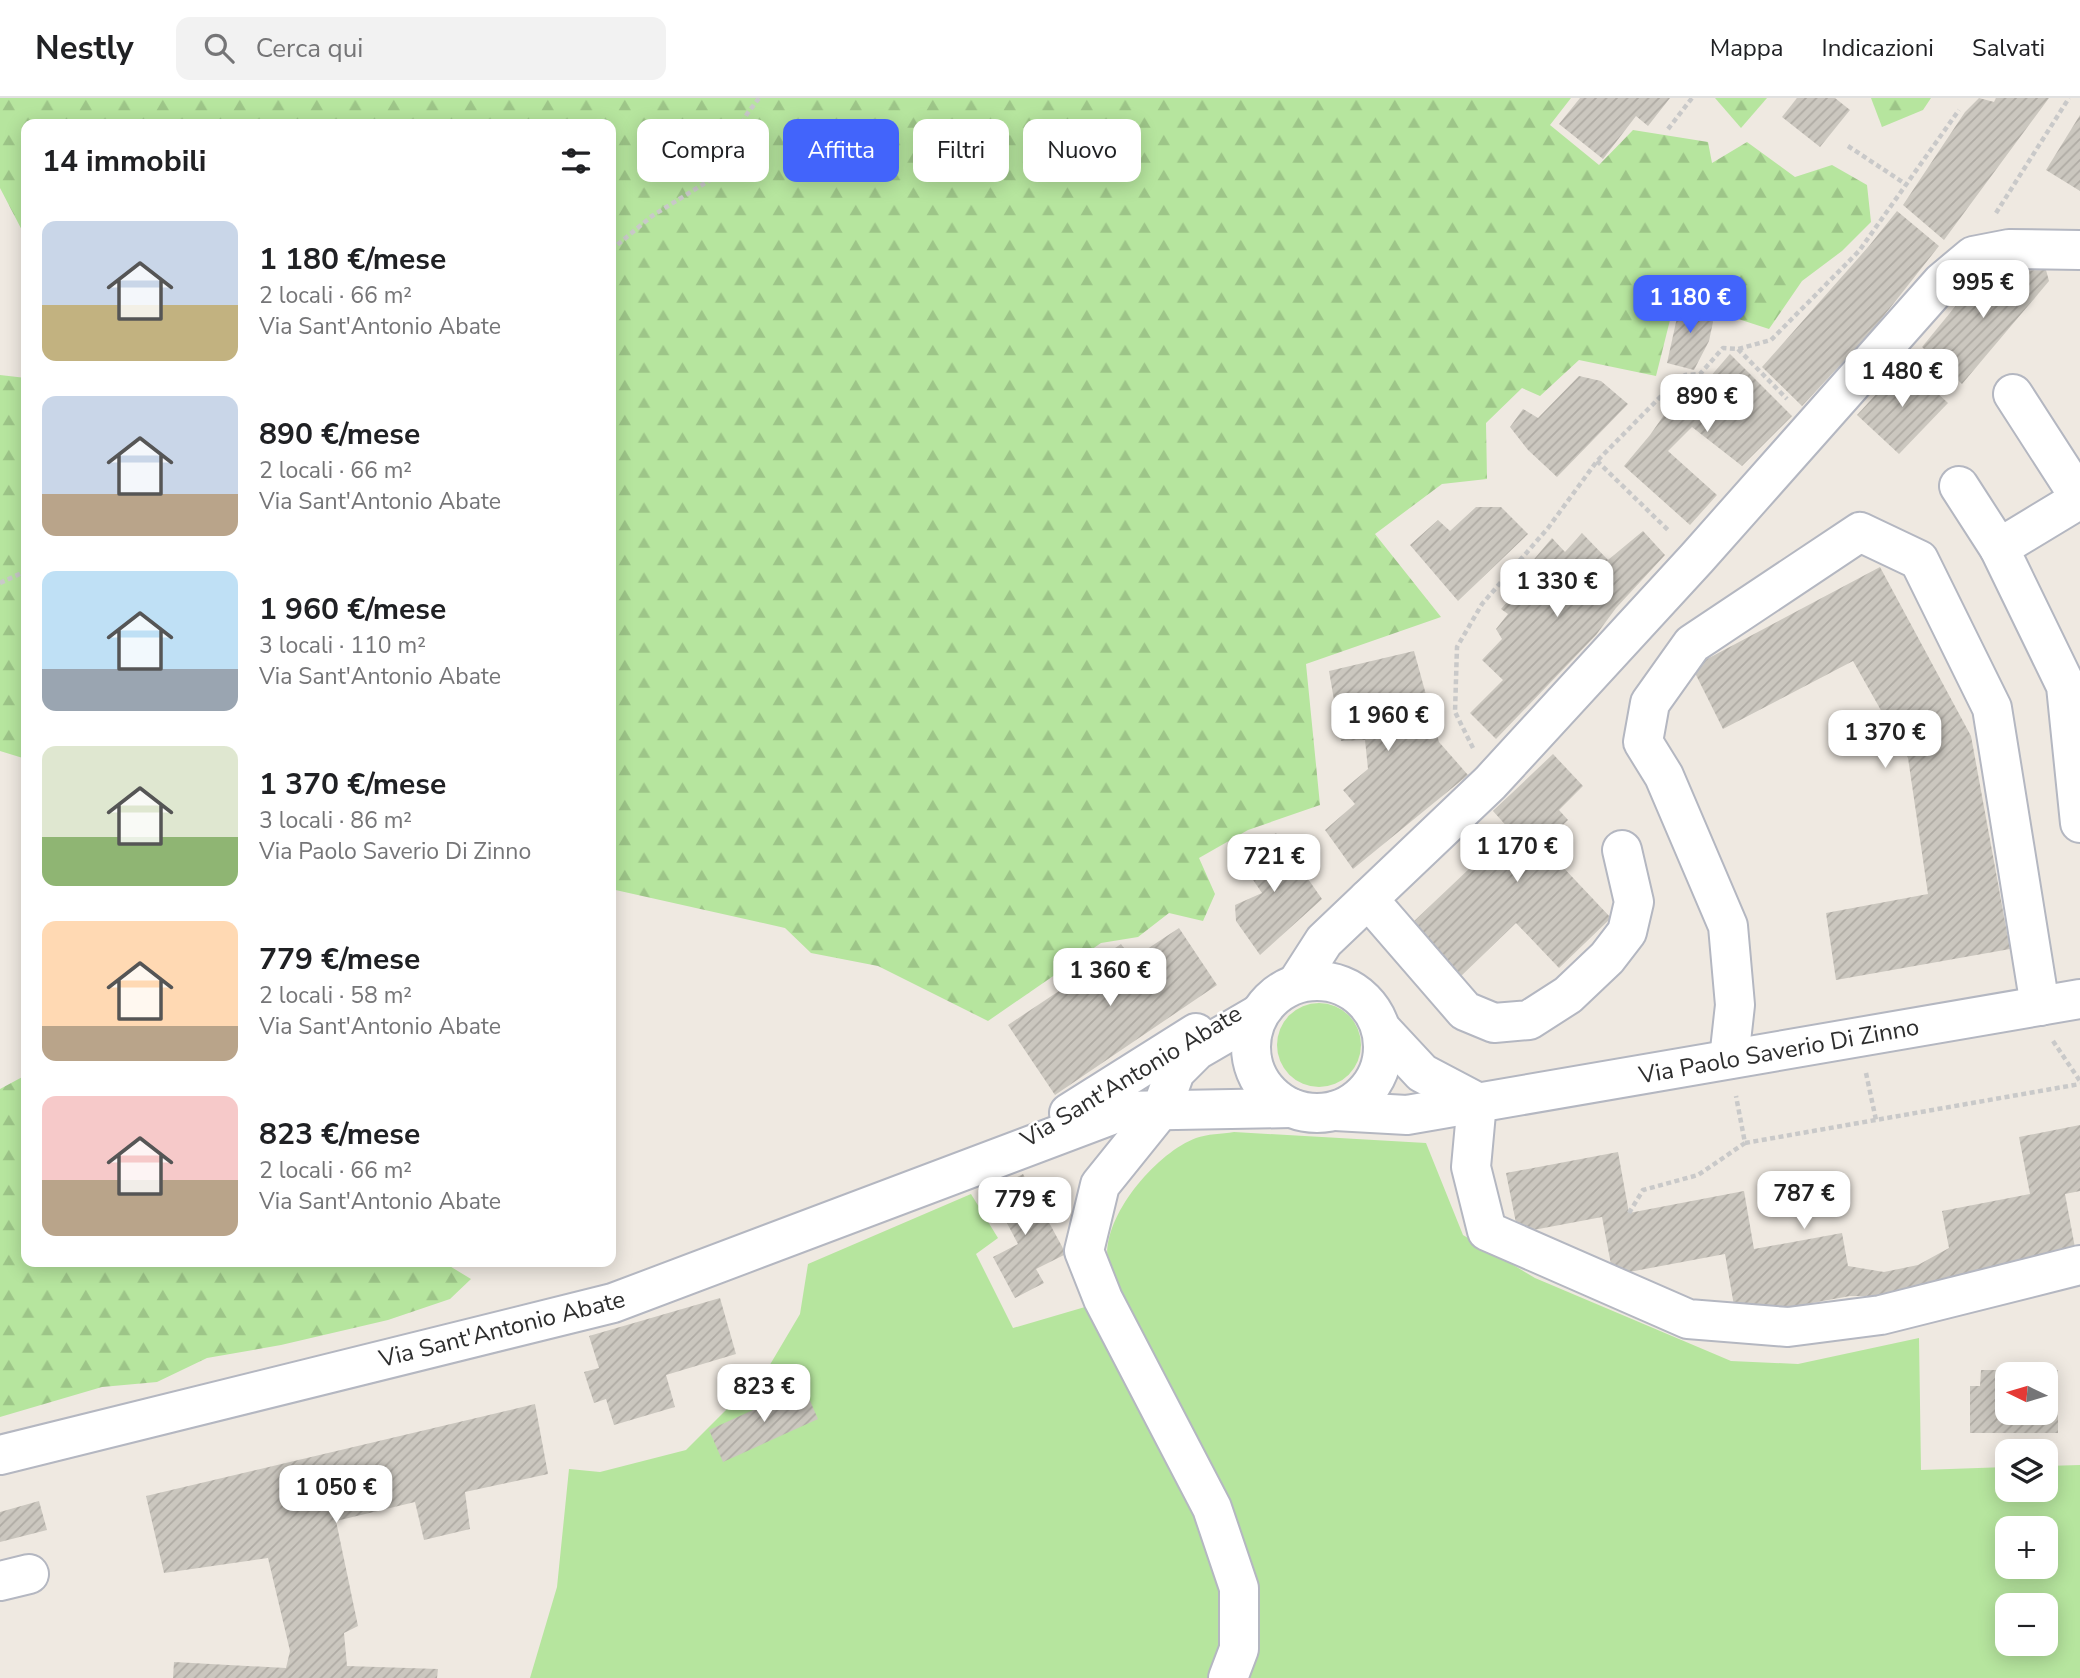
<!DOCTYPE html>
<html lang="it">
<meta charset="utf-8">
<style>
:root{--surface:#fff;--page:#f2f2f2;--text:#202124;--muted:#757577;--line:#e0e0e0;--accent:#4264fb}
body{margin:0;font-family:"Nunito Sans",sans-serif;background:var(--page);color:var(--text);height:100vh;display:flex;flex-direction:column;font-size:26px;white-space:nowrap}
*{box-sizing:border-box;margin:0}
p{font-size:23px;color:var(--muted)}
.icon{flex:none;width:38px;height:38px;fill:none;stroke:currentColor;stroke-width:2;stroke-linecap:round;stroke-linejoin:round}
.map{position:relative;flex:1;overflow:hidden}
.sheet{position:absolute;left:21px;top:21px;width:595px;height:1148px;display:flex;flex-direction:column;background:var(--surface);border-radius:14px;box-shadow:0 4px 18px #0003}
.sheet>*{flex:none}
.hud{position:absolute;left:637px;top:21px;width:665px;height:63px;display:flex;gap:14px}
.needle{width:46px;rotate:275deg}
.fabs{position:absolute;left:1995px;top:1264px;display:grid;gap:14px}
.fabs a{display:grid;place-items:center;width:63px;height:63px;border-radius:14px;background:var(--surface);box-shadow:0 4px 18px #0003;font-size:35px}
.price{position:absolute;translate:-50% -60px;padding:0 16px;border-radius:14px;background:#fff;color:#222;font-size:23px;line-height:46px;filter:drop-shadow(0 2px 4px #0008)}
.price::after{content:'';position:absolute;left:50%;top:42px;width:21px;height:16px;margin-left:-10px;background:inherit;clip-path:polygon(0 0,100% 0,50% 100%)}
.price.active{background:var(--accent);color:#fff}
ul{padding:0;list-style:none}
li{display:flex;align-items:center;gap:21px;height:175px;padding:0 21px}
li span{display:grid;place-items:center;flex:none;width:196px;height:140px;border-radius:14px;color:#555}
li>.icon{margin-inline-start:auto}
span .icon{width:84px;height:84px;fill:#fffc;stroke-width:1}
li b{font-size:30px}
h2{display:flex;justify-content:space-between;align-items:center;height:84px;padding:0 21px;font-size:30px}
.pill{padding:0 24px;border-radius:14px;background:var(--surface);box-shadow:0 4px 18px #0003;font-size:24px;line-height:63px}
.pill.active{background:var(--accent);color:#fff}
header{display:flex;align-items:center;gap:42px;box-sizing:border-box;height:98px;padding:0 35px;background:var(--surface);border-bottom:2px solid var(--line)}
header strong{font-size:33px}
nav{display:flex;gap:38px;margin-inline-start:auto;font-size:24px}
.search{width:490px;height:63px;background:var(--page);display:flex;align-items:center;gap:18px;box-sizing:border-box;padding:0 24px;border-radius:14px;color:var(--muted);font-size:26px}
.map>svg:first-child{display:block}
.grass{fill:#b6e59e;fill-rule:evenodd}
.forest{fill:url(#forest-firs)}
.building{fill:url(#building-hatch);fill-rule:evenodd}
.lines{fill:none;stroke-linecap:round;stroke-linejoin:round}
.minor-casing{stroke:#b4b7c1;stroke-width:42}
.path{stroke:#c9c9c9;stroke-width:4.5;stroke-dasharray:5 3.5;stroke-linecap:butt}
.minor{stroke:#fff;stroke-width:38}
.labels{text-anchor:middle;stroke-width:5;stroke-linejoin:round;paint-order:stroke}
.street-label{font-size:24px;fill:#2e2e2e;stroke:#fff}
</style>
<header>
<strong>Nestly</strong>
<div class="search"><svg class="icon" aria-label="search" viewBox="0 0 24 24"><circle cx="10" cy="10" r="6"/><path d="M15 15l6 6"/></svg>Cerca qui</div>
<nav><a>Mappa</a><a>Indicazioni</a><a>Salvati</a></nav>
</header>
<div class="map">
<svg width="2080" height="1580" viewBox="0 0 2080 1580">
<defs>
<pattern id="forest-firs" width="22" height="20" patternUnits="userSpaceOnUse" patternTransform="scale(1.75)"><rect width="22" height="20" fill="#b6e59e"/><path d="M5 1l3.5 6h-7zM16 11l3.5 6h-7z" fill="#9dc588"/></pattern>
<pattern id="building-hatch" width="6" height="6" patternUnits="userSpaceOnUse" patternTransform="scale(1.75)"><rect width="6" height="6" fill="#cbc7bf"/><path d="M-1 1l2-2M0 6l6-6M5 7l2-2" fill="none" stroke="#afaba4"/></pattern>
</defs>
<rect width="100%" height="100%" fill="#efe9e1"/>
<g class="grass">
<circle cx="1319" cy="947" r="42"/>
<path d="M 1234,1034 L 1426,1045 L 1463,1137 L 1535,1180 L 1731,1263 L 1798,1266 L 1919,1240 L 1921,1372 L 2007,1369 L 2007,1391 L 2046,1391 L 2046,1368 L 2080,1367 L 2080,1580 L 530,1580 L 557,1489 L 569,1371 L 600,1374 L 686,1352 L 768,1270 L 800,1216 L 808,1166 L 971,1096 L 998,1140 L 976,1156 L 1013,1230 L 1085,1209 L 1122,1195 C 1118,1186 1110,1175 1108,1165 C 1100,1120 1156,1055 1196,1040 C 1207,1036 1222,1036 1234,1034 ZM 2007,1430 L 2046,1430 L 2046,1468 L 2007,1468 ZM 2007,1507 L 2046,1507 L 2046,1545 L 2007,1545 Z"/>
</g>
<g class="forest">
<path d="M 0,0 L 1571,0 L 1550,27 L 1599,67 L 1633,32 L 1708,44 L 1712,65 L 1747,44 L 1795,79 L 1832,67 L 1867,87 L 1871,124 L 1842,153 L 1802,183 L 1769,231 L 1729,218 L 1708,193 L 1675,202 L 1656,278 L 1579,262 L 1540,298 L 1522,290 L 1486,325 L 1487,381 L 1442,386 L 1375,436 L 1441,519 L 1306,566 L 1320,707 L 1248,732 L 1199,760 L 1215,796 L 1203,823 L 1169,815 L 1138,839 L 1101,845 L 988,923 L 878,868 L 811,855 L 785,830 L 611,791 L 611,26 L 26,26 L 26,140 L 0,90 Z"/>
<path d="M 1715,0 L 1767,0 L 1741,30 Z"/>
<path d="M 1871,0 L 1931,0 L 1923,12 L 1882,29 Z"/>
<path d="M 0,277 L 26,280 L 26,661 L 0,653 Z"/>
<path d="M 26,977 L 26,1164 L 443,1164 L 471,1181 L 450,1201 L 388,1222 L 281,1247 L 207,1260 L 157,1284 L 102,1289 L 0,1319 L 0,991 Z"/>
</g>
<g class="building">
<path d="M 1580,0 L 1670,0 L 1648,28 L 1636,18 L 1603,61 L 1559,26 Z"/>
<path d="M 1797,0 L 1835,0 L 1850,12 L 1820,49 L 1782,19 Z"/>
<path d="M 1979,0 L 1994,4 L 1996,0 L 2049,0 L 1944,142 L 1903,107 L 1965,14 Z"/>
<path d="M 2080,17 L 2080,93 L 2046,72 Z"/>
<path d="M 1897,113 L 1939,148 L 1871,234 L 1802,308 L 1762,269 L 1869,148 Z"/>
<path d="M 2046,172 L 2049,183 L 1962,286 L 1922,249 L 1972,188 L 2005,173 Z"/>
<path d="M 1698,204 L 1709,213 L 1713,224 L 1709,243 L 1694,272 L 1667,265 L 1680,206 Z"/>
<path d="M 1730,256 L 1792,318 L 1742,368 L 1692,329 L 1668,353 L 1717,397 L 1690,427 L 1624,368 L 1650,337 L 1690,280 L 1702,288 Z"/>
<path d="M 1905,265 L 1948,305 L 1899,356 L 1857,317 Z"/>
<path d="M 1579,278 L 1601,283 L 1628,306 L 1557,379 L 1528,352 L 1510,329 L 1523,311 L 1538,320 Z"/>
<path d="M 1476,409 L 1501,409 L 1528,436 L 1458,503 L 1410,447 L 1438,422 L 1450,433 Z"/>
<path d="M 1643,433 L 1665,457 L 1616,510 L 1596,537 L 1496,641 L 1470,615 L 1503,582 L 1482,562 L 1502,541 L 1496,531 L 1508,516 L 1501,511 L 1528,480 L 1525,472 L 1552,440 L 1565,454 L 1582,435 L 1608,462 Z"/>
<path d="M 1880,469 L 1971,638 L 2010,851 L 1836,882 L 1826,815 L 1928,796 L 1908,660 L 1853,563 L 1723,631 L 1692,569 Z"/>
<path d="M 1414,553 L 1439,644 L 1468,677 L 1353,771 L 1325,732 L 1355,706 L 1343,692 L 1368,671 L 1365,642 L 1341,643 L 1329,573 Z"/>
<path d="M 1553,656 L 1583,688 L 1559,712 L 1568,722 L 1542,747 L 1611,820 L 1559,870 L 1516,825 L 1459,880 L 1410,827 L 1510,732 L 1493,713 Z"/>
<path d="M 1276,735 L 1322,801 L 1260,857 L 1236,823 L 1235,807 L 1262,795 L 1238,760 Z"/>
<path d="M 1179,830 L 1217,887 L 1055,997 L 1008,927 L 1092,871 L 1090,867 L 1121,846 L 1132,861 Z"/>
<path d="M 2080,1027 L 2080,1093 L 2065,1096 L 2076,1155 L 1960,1177 L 1929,1193 L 1887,1198 L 1850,1198 L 1736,1219 L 1725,1156 L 1613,1177 L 1602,1119 L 1518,1135 L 1506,1075 L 1618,1054 L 1629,1115 L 1744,1093 L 1754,1151 L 1842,1135 L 1848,1168 L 1884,1174 L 1918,1167 L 1949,1150 L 1942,1113 L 2030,1096 L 2019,1039 Z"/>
<path d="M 1023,1076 L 1066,1156 L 1036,1171 L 1044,1185 L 1015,1200 L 993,1159 L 1018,1146 L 990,1093 Z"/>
<path d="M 720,1200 L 736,1256 L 666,1277 L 675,1309 L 614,1327 L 606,1301 L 594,1305 L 584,1274 L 599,1270 L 589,1238 Z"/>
<path d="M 1981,1272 L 2058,1272 L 2058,1335 L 1970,1335 L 1970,1288 L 1980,1288 ZM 2007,1276 L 2046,1276 L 2046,1314 L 2007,1314 Z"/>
<path d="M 804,1289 L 818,1321 L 723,1364 L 709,1332 Z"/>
<path d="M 535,1306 L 548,1376 L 465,1394 L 470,1431 L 424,1442 L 415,1404 L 336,1423 L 358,1528 L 344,1535 L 347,1568 L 438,1571 L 437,1580 L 173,1580 L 174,1564 L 286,1570 L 290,1553 L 268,1460 L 164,1475 L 146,1398 Z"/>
<path d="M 39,1403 L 47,1432 L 0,1444 L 0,1414 Z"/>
</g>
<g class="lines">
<g class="minor-casing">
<g id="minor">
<path d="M 2013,296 L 2080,400"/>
<path d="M 1959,388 L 1999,450"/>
<path d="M 2080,401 L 1999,450 L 2066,588 L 2080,725"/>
<path d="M 1368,801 L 1465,913 L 1494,925 L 1529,922 L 1568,897 L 1607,860 L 1627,834 L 1634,804 L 1622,752"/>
<circle cx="1317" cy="949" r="66"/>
<path d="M 1297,885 L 1324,843 L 1490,685 L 1697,460 L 1942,184 L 1973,158 L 2009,151 L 2080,152"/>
<path d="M 1381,931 L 1422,975 L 1477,1004"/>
<path d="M 1729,961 L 1735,907 L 1728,828 L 1664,678 L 1643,644 L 1650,605 L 1692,546 L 1860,434 L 1919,462 L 1992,610 L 2040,908"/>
<path d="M 1477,1004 L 1471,1069 L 1487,1133 L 1688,1221 L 1788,1229 L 1881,1217 L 2080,1167"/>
<path d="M 1335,1013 L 1407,1017 L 2080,901"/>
<path d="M 1069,1015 L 1196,935"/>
<path d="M 0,1357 L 613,1205 L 1122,1013 L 1291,1010"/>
<path d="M 0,1483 L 29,1476"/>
<path d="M 1228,1580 L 1239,1551 L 1239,1490 L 1212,1410 L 1103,1201 L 1084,1153 L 1100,1087 L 1162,1010 L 1175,974 L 1197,952 L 1259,916"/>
</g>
</g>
<g class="path">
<path d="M 1668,31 L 1692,0"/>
<path d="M 1848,48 L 1907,87"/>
<path d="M 1996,115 L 2069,0"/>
<path d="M 611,152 L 652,118 L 713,80 L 747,16 L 759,0"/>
<path d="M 1738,251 L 1787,301"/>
<path d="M 1597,363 L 1669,433"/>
<path d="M 0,485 L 26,473"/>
<path d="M 1473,650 L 1455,614 L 1457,549 L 1482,506 L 1548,430 L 1597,363 L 1669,290 L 1685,277 L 1700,276 L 1723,250 L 1738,251 L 1771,242 L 1859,153 L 1959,12"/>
<path d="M 2053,943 L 2080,983"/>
<path d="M 1866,975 L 1876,1022"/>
<path d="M 1745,1045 L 2080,986"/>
<path d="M 1629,1115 L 1643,1092 L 1698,1077 L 1745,1045 L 1736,998"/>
</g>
<use href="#minor" class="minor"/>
</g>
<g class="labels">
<g class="street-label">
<text transform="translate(1779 953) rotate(-10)" y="8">Via Paolo Saverio Di Zinno</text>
<text transform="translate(1131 978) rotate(-31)" y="8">Via Sant'Antonio Abate</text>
<text transform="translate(502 1231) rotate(-14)" y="8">Via Sant'Antonio Abate</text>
</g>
</g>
</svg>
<div class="fabs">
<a><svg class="needle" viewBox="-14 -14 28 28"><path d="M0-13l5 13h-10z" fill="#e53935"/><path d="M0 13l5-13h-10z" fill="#757577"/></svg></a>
<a><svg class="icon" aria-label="layers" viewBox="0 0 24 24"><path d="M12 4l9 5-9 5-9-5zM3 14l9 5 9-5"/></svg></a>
<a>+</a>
<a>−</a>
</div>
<b class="price" style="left:1983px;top:222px">995 €</b>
<b class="price active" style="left:1690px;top:237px">1 180 €</b>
<b class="price" style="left:1902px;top:311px">1 480 €</b>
<b class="price" style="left:1707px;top:336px">890 €</b>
<b class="price" style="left:1557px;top:521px">1 330 €</b>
<b class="price" style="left:1388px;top:655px">1 960 €</b>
<b class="price" style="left:1885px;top:672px">1 370 €</b>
<b class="price" style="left:1517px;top:786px">1 170 €</b>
<b class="price" style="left:1274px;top:796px">721 €</b>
<b class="price" style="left:1110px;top:910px">1 360 €</b>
<b class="price" style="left:1804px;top:1133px">787 €</b>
<b class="price" style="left:1025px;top:1139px">779 €</b>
<b class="price" style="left:764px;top:1326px">823 €</b>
<b class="price" style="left:336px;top:1427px">1 050 €</b>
<div class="hud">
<a class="pill">Compra</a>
<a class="pill active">Affitta</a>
<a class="pill">Filtri</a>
<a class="pill">Nuovo</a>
</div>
<section class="sheet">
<h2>14 immobili<svg class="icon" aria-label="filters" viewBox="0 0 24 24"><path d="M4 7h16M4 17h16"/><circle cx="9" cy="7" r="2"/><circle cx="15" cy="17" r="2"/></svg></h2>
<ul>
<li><span style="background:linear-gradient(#c9d6e8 60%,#c2b280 0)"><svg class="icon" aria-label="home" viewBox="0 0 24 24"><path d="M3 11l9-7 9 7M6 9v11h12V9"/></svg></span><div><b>1 180 €/mese</b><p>2 locali · 66 m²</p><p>Via Sant'Antonio Abate</p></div></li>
<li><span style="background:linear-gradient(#c9d6e8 70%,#b9a48a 0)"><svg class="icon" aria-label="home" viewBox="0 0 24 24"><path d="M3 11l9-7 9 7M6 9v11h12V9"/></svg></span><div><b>890 €/mese</b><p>2 locali · 66 m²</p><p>Via Sant'Antonio Abate</p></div></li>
<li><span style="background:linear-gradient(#bfe0f5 70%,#9aa5b1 0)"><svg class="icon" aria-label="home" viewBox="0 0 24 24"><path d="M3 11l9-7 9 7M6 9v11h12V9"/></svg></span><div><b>1 960 €/mese</b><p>3 locali · 110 m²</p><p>Via Sant'Antonio Abate</p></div></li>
<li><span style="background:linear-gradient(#dfe7d0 65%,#8fb573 0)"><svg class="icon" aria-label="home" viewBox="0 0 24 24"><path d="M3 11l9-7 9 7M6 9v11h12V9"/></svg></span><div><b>1 370 €/mese</b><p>3 locali · 86 m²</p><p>Via Paolo Saverio Di Zinno</p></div></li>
<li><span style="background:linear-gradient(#ffd9b3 75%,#b9a48a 0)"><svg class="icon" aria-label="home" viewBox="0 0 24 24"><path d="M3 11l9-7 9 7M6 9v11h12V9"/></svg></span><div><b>779 €/mese</b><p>2 locali · 58 m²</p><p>Via Sant'Antonio Abate</p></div></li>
<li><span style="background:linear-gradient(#f6c9c9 60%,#b9a48a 0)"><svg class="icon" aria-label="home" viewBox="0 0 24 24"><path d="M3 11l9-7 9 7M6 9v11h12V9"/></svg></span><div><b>823 €/mese</b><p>2 locali · 66 m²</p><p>Via Sant'Antonio Abate</p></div></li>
</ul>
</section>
</div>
